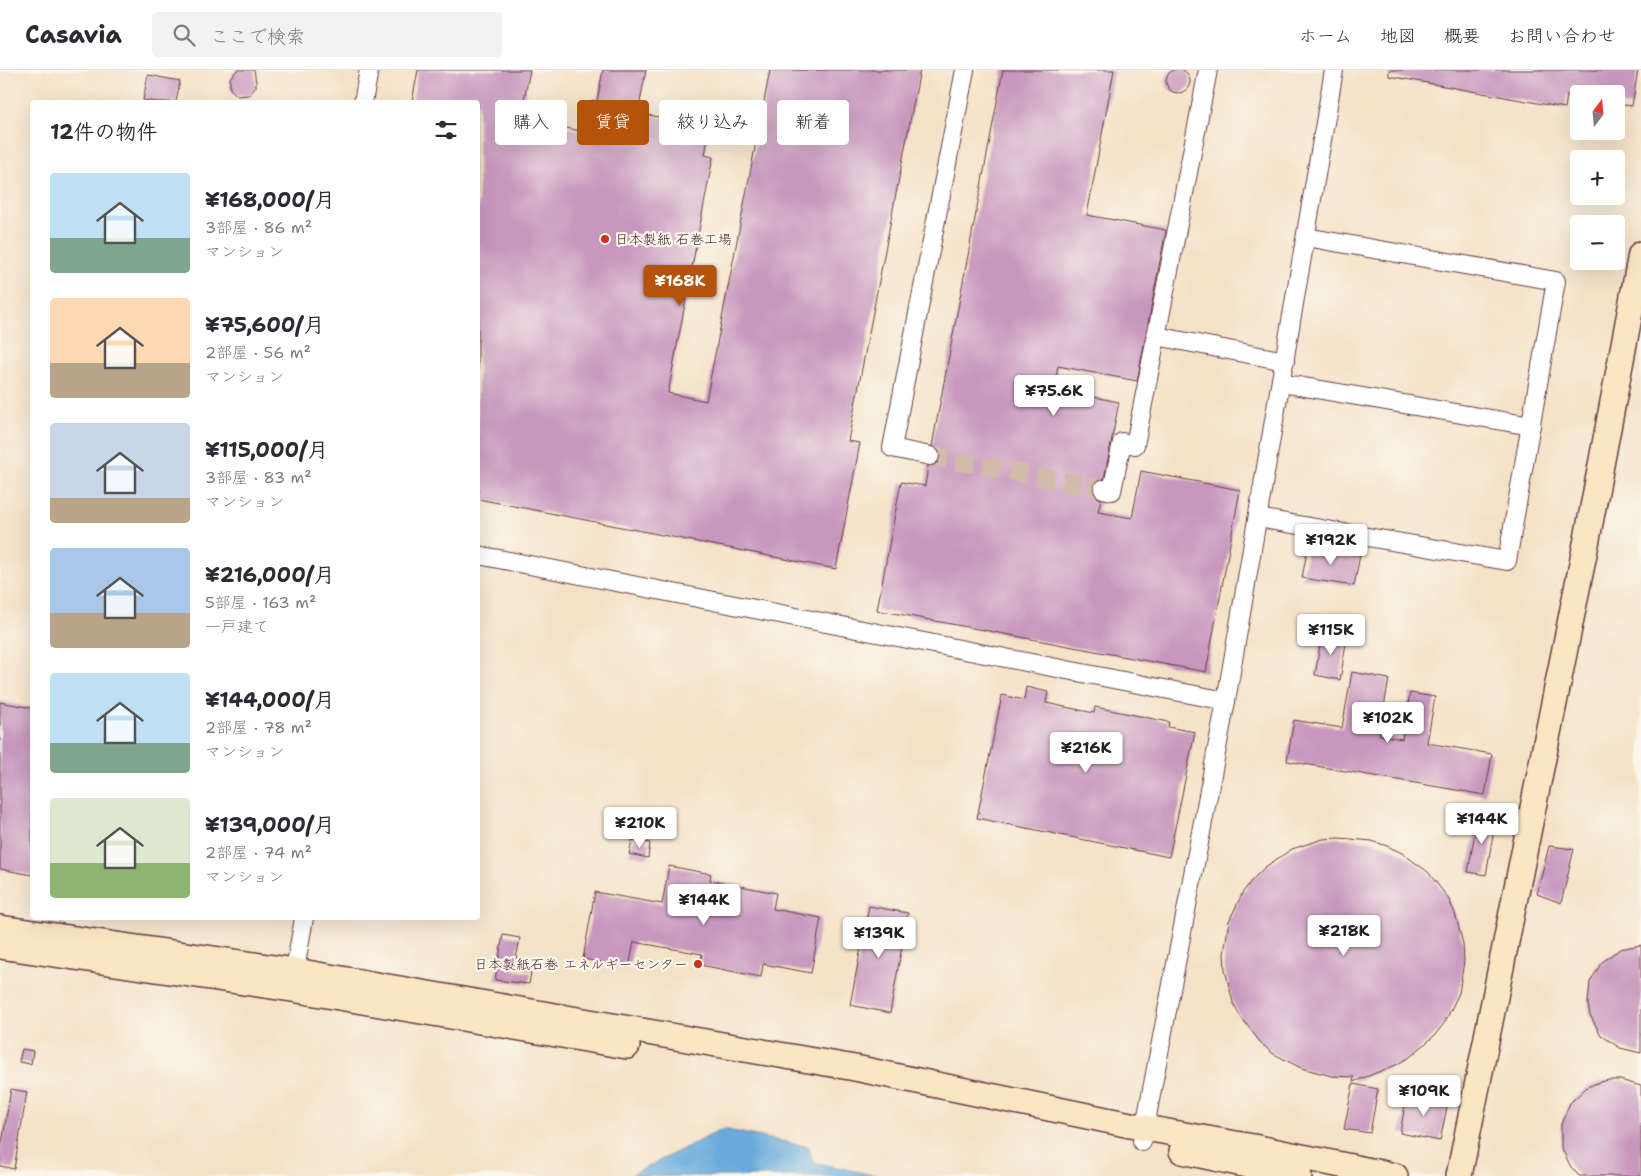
<!DOCTYPE html>
<html lang="ja">
<meta charset="utf-8">
<style>
:root{--surface:#fff;--page:#f2f2f3;--text:#2b2b33;--muted:#7c7c81;--line:#e1e1e2;--accent:#b45309}
body{margin:0;font-family:"Shantell Sans","Klee One",sans-serif;background:var(--page);color:var(--text);height:100vh;display:flex;flex-direction:column;font-size:19px;white-space:nowrap}
*{box-sizing:border-box;margin:0}
p{font-size:16px;color:var(--muted)}
.icon{flex:none;width:28px;height:28px;fill:none;stroke:currentColor;stroke-width:2;stroke-linecap:round;stroke-linejoin:round}
.map{position:relative;flex:1;overflow:hidden}
.details{position:absolute;left:30px;top:30px;width:450px;height:820px;display:flex;flex-direction:column;background:var(--surface);border-radius:5px;box-shadow:0 5px 20px #0002}
.details>*{flex:none}
.top-card{position:absolute;left:495px;top:30px;width:475px;height:45px;display:flex;gap:10px}
.needle{width:32px;rotate:16deg}
.fabs{position:absolute;left:1570px;top:15px;display:grid;gap:10px}
.fabs a{display:grid;place-items:center;width:55px;height:55px;border-radius:5px;background:var(--surface);box-shadow:0 5px 20px #0002;font-size:25px}
.price{position:absolute;translate:-50% -42px;padding:0 11px;border-radius:5px;background:#fff;color:#222;font-size:16px;line-height:32px;filter:drop-shadow(0 1px 2px #0008)}
.price::after{content:'';position:absolute;left:50%;top:30px;width:15px;height:11px;margin-left:-8px;background:inherit;clip-path:polygon(0 0,100% 0,50% 100%)}
.price.current{background:var(--accent);color:#fff}
ul{padding:0;list-style:none}
li{display:flex;align-items:center;gap:15px;height:125px;padding:0 20px}
li span{display:grid;place-items:center;flex:none;width:140px;height:100px;border-radius:5px;color:#555}
li>.icon{margin-inline-start:auto}
span .icon{width:60px;height:60px;fill:#fffc;stroke-width:1}
li b{font-size:21px}
h2{display:flex;justify-content:space-between;align-items:center;height:60px;padding:0 20px;font-size:21px}
.chip{padding:0 18px;border-radius:5px;background:var(--surface);box-shadow:0 5px 20px #0002;font-size:18px;line-height:45px}
.chip.current{background:var(--accent);color:#fff}
header{display:flex;align-items:center;gap:30px;box-sizing:border-box;height:70px;padding:0 25px;background:var(--surface);border-bottom:1px solid var(--line)}
header strong{font-size:24px}
nav{display:flex;gap:28px;margin-inline-start:auto;font-size:18px}
.search{width:350px;height:45px;background:var(--page);display:flex;align-items:center;gap:12px;box-sizing:border-box;padding:0 18px;border-radius:5px;color:var(--muted);font-size:19px}
.map>svg:first-child{display:block}
.water{fill:#68aadc;stroke:#596484}
.building{fill:#c897be}
.lines{fill:none;stroke-linecap:round;stroke-linejoin:round}
.street-tunnel{stroke:#d2bba8;stroke-width:18;stroke-dasharray:18 9;stroke-linecap:butt}
.street-casing{stroke:#643c42;stroke-width:20}
.secondary-casing{stroke:#643c42;stroke-width:28}
.street{stroke:#fff;stroke-width:18}
.secondary{stroke:#fbe6c4;stroke-width:25}
.poi-dot{fill:#c8321e;stroke:#fbf7ec;stroke-width:2}
.labels{text-anchor:middle;stroke-width:4.5;stroke-linejoin:round;paint-order:stroke}
.poi-label{font-size:14px;fill:#4a1f2b;stroke:#fbf7ec;text-anchor:start}
</style>
<header>
<strong>Casavia</strong>
<div class="search"><svg class="icon" aria-label="search" viewBox="0 0 24 24"><circle cx="10" cy="10" r="6"/><path d="M15 15l6 6"/></svg>ここで検索</div>
<nav><a>ホーム</a><a>地図</a><a>概要</a><a>お問い合わせ</a></nav>
</header>
<div class="map">
<svg width="1641" height="1106" viewBox="0 0 1641 1106">
<rect width="100%" height="100%" fill="#fbf7ec"/>
<filter id="ink" filterUnits="userSpaceOnUse"><feTurbulence type="fractalNoise" baseFrequency=".02" numOctaves="2"/><feDisplacementMap in="SourceGraphic" scale="10" xChannelSelector="R" yChannelSelector="G"/><feConvolveMatrix kernelMatrix="1 2 1 2 8 2 1 2 1" color-interpolation-filters="sRGB"/></filter>
<filter id="wash" filterUnits="userSpaceOnUse"><feTurbulence type="fractalNoise" baseFrequency=".0096" numOctaves="4" result="noise"/><feDisplacementMap in="SourceGraphic" scale="20" xChannelSelector="R" yChannelSelector="G"/><feGaussianBlur stdDeviation="1.12" result="paint"/><feColorMatrix in="noise" values="0 0 0 0 0 0 0 0 0 0 0 0 0 0 0 0 0 1.4 0 .05"/><feComposite in="paint" operator="in"/></filter>
<g filter="url(#wash)">
<rect width="100%" height="100%" fill="#f4e2c7"/>
<path class="water" d="M 723,1059 L 809,1077 L 812,1092 L 878,1106 L 629,1106 Z"/>
<g id="blocks">
<g class="building">
<circle cx="1178" cy="11" r="12"/>
<path d="M 237,0 L 254,0 L 256,12 L 256,17 L 249,25 L 238,26 L 230,19 L 230,8 Z"/>
<path d="M 418,0 L 530,0 L 520,49 L 586,62 L 592,30 L 597,31 L 603,0 L 646,0 L 638,43 L 710,57 L 705,85 L 713,87 L 668,323 L 706,331 L 770,0 L 920,0 L 848,371 L 860,373 L 836,499 L 478,429 L 478,32 L 412,32 Z"/>
<path d="M 1003,0 L 1114,0 L 1087,145 L 1166,160 L 1137,311 L 1058,296 L 1054,319 L 1119,332 L 1104,409 L 1096,412 L 1093,417 L 1096,426 L 1101,429 L 1098,442 L 1132,448 L 1141,401 L 1240,420 L 1206,602 L 877,540 L 901,412 L 925,416 L 928,396 L 938,393 L 940,389 L 940,382 L 932,376 Z"/>
<path d="M 1389,0 L 1638,0 L 1632,36 L 1616,34 L 1616,24 L 1579,24 L 1579,27 L 1567,25 L 1565,38 L 1389,6 Z"/>
<path d="M 148,5 L 180,11 L 176,32 L 158,32 L 143,30 Z"/>
<path d="M 1308,476 L 1360,485 L 1354,516 L 1302,508 Z"/>
<path d="M 1322,563 L 1347,567 L 1340,610 L 1315,605 Z"/>
<path d="M 1352,602 L 1389,609 L 1379,665 L 1402,669 L 1410,623 L 1435,627 L 1427,673 L 1492,684 L 1485,725 L 1287,691 L 1294,650 L 1342,658 Z"/>
<path d="M 1026,617 L 1048,622 L 1046,633 L 1094,643 L 1095,637 L 1169,652 L 1168,657 L 1195,662 L 1169,787 L 977,748 L 1002,625 L 1024,630 Z"/>
<path d="M 0,632 L 32,638 L 32,805 L 0,799 Z"/>
<path d="M 1478,745 L 1496,748 L 1486,805 L 1468,802 Z"/>
<path d="M 1339,768 L 1372,771 L 1387,776 L 1402,783 L 1428,802 L 1448,828 L 1455,843 L 1463,874 L 1464,891 L 1459,923 L 1445,952 L 1435,965 L 1410,987 L 1396,995 L 1353,1012 L 1354,1007 L 1332,1006 L 1301,998 L 1272,983 L 1260,972 L 1240,946 L 1233,932 L 1225,900 L 1224,884 L 1229,851 L 1243,822 L 1253,809 L 1265,797 L 1292,779 L 1323,769 Z"/>
<path d="M 632,770 L 650,773 L 648,788 L 629,784 Z"/>
<path d="M 1549,776 L 1574,779 L 1561,833 L 1537,824 Z"/>
<path d="M 669,796 L 711,804 L 710,810 L 776,823 L 773,839 L 821,848 L 811,903 L 763,894 L 761,907 L 700,895 L 702,884 L 634,872 L 629,897 L 583,889 L 595,822 L 662,834 Z"/>
<path d="M 869,836 L 908,843 L 890,943 L 850,935 Z"/>
<path d="M 503,865 L 520,868 L 514,900 L 531,903 L 529,914 L 495,910 Z"/>
<path d="M 1641,875 L 1641,983 L 1620,978 L 1601,965 L 1590,945 L 1588,934 L 1590,912 L 1602,892 L 1620,879 Z"/>
<path d="M 22,979 L 33,981 L 31,994 L 19,992 Z"/>
<path d="M 1608,1010 L 1620,1010 L 1641,1016 L 1641,1106 L 1579,1106 L 1571,1097 L 1561,1077 L 1561,1054 L 1570,1033 L 1587,1017 L 1597,1013 Z"/>
<path d="M 1353,1014 L 1378,1019 L 1370,1063 L 1344,1059 Z"/>
<path d="M 11,1019 L 27,1022 L 14,1099 L 0,1096 L 0,1085 Z"/>
<path d="M 1407,1024 L 1448,1032 L 1440,1071 L 1400,1063 Z"/>
</g>
</g>
</g>
<g filter="url(#ink)">
<use href="#blocks" fill-opacity="0" stroke="#643c42" stroke-width="1"/>
<g class="lines">
<path class="street-tunnel" d="M 930,386 L 1103,419"/>
<g class="street-casing">
<g id="street">
<path d="M 363,32 L 369,0"/>
<path d="M 1156,266 L 1285,291"/>
<path d="M 1281,313 L 1531,356"/>
<path d="M 930,386 L 892,378 L 965,0"/>
<path d="M 1103,419 L 1112,421 L 1122,372 L 1135,375 L 1208,0"/>
<path d="M 1258,448 L 1507,491 L 1556,211 L 1306,167"/>
<path d="M 478,485 L 1226,631"/>
<path d="M 293,911 L 304,848"/>
<path d="M 1142,1072 L 1226,631 L 1334,0"/>
</g>
</g>
<g class="secondary-casing">
<g id="secondary">
<path d="M 0,858 L 295,901 L 855,998 L 1145,1058 L 1253,1077 L 1395,1106"/>
<path d="M 0,876 L 292,919 L 627,976"/>
<path d="M 1182,1081 L 1299,1106"/>
<path d="M 1459,1106 L 1587,469 L 1641,184"/>
</g>
</g>
<use href="#street" class="street"/>
<use href="#secondary" class="secondary"/>
</g>
</g>
<g class="poi-dot">
<circle cx="605" cy="169" r="5"/>
<circle cx="698" cy="894" r="5"/>
</g>
<g class="labels">
<g class="poi-label">
<text x="615" y="174">日本製紙 石巻工場</text>
<text x="688" y="899" text-anchor="end">日本製紙石巻 エネルギーセンター</text>
</g>
</g>
</svg>
<div class="fabs">
<a><svg class="needle" viewBox="-14 -14 28 28"><path d="M0-13l5 13h-10z" fill="#e53935"/><path d="M0 13l5-13h-10z" fill="#7c7c81"/></svg></a>
<a>+</a>
<a>−</a>
</div>
<b class="price current" style="left:680px;top:237px">¥168K</b>
<b class="price" style="left:1054px;top:347px">¥75.6K</b>
<b class="price" style="left:1331px;top:496px">¥192K</b>
<b class="price" style="left:1331px;top:586px">¥115K</b>
<b class="price" style="left:1388px;top:674px">¥102K</b>
<b class="price" style="left:1086px;top:704px">¥216K</b>
<b class="price" style="left:1482px;top:775px">¥144K</b>
<b class="price" style="left:640px;top:779px">¥210K</b>
<b class="price" style="left:704px;top:856px">¥144K</b>
<b class="price" style="left:1344px;top:887px">¥218K</b>
<b class="price" style="left:879px;top:889px">¥139K</b>
<b class="price" style="left:1424px;top:1047px">¥109K</b>
<div class="top-card">
<a class="chip">購入</a>
<a class="chip current">賃貸</a>
<a class="chip">絞り込み</a>
<a class="chip">新着</a>
</div>
<section class="details">
<h2>12件の物件<svg class="icon" aria-label="filters" viewBox="0 0 24 24"><path d="M4 7h16M4 17h16"/><circle cx="9" cy="7" r="2"/><circle cx="15" cy="17" r="2"/></svg></h2>
<ul>
<li><span style="background:linear-gradient(#bfe0f5 65%,#7fa58c 0)"><svg class="icon" aria-label="home" viewBox="0 0 24 24"><path d="M3 11l9-7 9 7M6 9v11h12V9"/></svg></span><div><b>¥168,000/月</b><p>3部屋 · 86 m²</p><p>マンション</p></div></li>
<li><span style="background:linear-gradient(#ffd9b3 65%,#b9a48a 0)"><svg class="icon" aria-label="home" viewBox="0 0 24 24"><path d="M3 11l9-7 9 7M6 9v11h12V9"/></svg></span><div><b>¥75,600/月</b><p>2部屋 · 56 m²</p><p>マンション</p></div></li>
<li><span style="background:linear-gradient(#c9d6e8 75%,#b9a48a 0)"><svg class="icon" aria-label="home" viewBox="0 0 24 24"><path d="M3 11l9-7 9 7M6 9v11h12V9"/></svg></span><div><b>¥115,000/月</b><p>3部屋 · 83 m²</p><p>マンション</p></div></li>
<li><span style="background:linear-gradient(#a9c7e8 65%,#b9a48a 0)"><svg class="icon" aria-label="home" viewBox="0 0 24 24"><path d="M3 11l9-7 9 7M6 9v11h12V9"/></svg></span><div><b>¥216,000/月</b><p>5部屋 · 163 m²</p><p>一戸建て</p></div></li>
<li><span style="background:linear-gradient(#bfe0f5 70%,#7fa58c 0)"><svg class="icon" aria-label="home" viewBox="0 0 24 24"><path d="M3 11l9-7 9 7M6 9v11h12V9"/></svg></span><div><b>¥144,000/月</b><p>2部屋 · 78 m²</p><p>マンション</p></div></li>
<li><span style="background:linear-gradient(#dfe7d0 65%,#8fb573 0)"><svg class="icon" aria-label="home" viewBox="0 0 24 24"><path d="M3 11l9-7 9 7M6 9v11h12V9"/></svg></span><div><b>¥139,000/月</b><p>2部屋 · 74 m²</p><p>マンション</p></div></li>
</ul>
</section>
</div>
